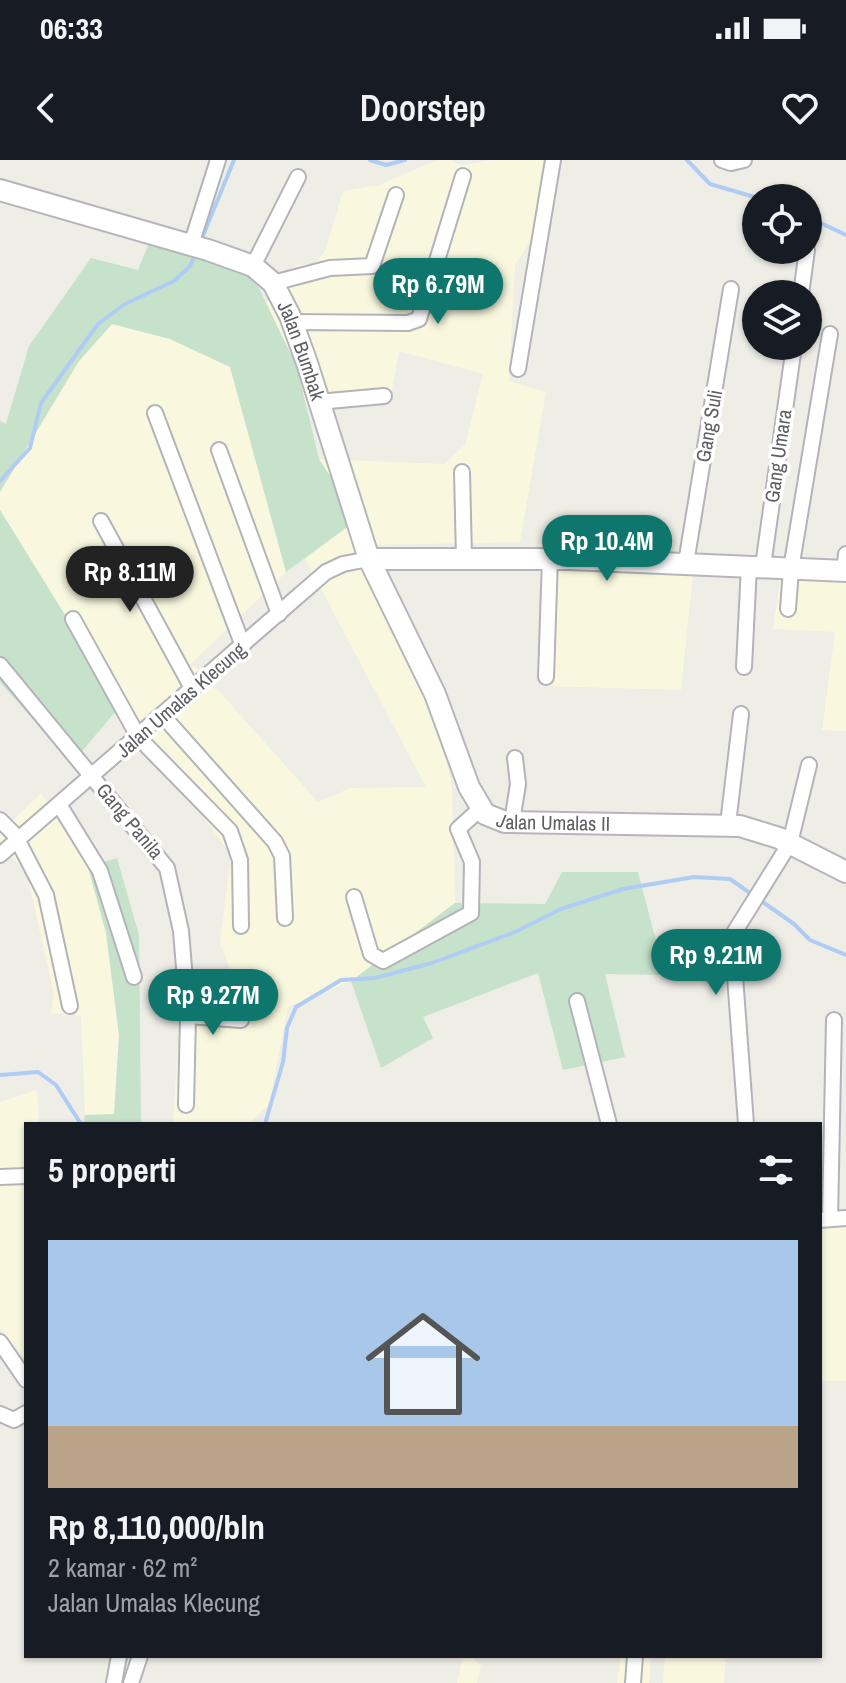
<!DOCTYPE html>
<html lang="id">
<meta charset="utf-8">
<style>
:root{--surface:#171b24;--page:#20242c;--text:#f1f3f6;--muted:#9ea1a6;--accent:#0f766e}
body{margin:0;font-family:"Archivo Narrow",sans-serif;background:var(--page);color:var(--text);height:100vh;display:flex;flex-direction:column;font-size:30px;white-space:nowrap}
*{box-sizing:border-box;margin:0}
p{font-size:26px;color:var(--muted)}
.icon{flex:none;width:44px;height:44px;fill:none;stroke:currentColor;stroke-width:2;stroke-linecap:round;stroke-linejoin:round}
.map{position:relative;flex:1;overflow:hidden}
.drawer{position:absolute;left:24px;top:962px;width:798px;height:536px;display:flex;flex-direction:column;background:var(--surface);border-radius:0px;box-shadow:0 2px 6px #0004}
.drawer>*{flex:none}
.buttons{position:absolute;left:742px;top:24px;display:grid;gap:16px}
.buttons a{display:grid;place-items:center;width:80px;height:80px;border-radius:50%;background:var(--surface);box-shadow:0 2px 6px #0004;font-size:40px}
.price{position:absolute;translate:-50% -68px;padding:0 18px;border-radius:28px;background:var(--accent);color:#fff;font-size:26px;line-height:52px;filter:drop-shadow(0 2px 4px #0008)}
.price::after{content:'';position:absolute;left:50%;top:48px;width:24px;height:18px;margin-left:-12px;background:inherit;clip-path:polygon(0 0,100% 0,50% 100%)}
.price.on{background:#222;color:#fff}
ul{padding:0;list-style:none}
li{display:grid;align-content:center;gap:16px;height:424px;padding:0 24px}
li span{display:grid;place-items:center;height:248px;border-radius:0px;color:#555}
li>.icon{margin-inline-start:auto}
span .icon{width:144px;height:144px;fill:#fffc;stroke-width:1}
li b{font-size:34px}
h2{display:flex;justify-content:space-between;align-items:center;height:96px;padding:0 24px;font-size:34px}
.status{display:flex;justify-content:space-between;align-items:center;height:56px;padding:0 40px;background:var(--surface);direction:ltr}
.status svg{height:22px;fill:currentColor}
header{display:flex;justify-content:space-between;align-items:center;height:104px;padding:0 24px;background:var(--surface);font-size:36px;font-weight:600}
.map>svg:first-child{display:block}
.commercial{fill:#f9f8df}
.green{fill:#c6e2ca}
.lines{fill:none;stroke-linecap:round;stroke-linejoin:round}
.stream{stroke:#b0ccf4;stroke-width:4}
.street-casing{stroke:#b3b4b9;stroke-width:18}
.secondary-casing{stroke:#b5b6bb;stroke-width:24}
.street{stroke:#fff;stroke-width:14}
.secondary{stroke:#fff;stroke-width:20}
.labels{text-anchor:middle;stroke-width:7;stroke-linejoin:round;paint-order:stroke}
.street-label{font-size:20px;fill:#5e5f64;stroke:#fff}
</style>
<div class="status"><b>06:33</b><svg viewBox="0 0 49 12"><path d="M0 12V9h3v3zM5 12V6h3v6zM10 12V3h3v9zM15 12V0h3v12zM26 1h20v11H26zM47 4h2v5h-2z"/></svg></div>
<header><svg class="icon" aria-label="back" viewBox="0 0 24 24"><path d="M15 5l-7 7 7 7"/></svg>Doorstep<svg class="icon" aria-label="heart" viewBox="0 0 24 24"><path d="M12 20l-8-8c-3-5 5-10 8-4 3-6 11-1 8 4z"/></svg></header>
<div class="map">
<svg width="846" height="1523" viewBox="0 0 846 1523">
<rect width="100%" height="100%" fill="#eeede6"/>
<g class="commercial">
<path d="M 437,0 L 452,0 L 461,5 L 492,0 L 549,0 L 531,81 L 515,104 L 509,221 L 546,232 L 520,382 L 370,385 L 438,565 L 452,625 L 455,743 L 351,821 L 288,847 L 269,945 L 248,964 L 173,964 L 180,849 L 238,859 L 240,834 L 220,783 L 231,695 L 121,545 L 59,449 L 0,350 L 0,332 L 79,201 L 112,164 L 170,179 L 230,207 L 286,412 L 190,505 L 200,510 L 318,642 L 350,628 L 426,627 L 305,399 L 358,359 L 319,299 L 444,304 L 465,285 L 483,214 L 399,191 L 390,240 L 306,246 L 297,207 L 266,143 L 282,128 L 294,106 L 316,103 L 326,89 L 343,31 L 379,25 Z"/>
<path d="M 539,383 L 695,395 L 681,530 L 543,526 Z"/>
<path d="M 782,407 L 846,408 L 846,571 L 822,570 L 835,472 L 773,469 Z"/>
<path d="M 41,633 L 88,707 L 106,773 L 119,875 L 114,954 L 85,955 L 81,856 L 51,853 L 54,833 L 26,711 L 0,685 L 0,673 Z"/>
<path d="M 37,930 L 39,964 L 26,964 L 26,1200 L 0,1169 L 0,942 Z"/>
<path d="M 846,1053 L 846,1221 L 820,1221 L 820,1057 Z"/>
<path d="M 463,1496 L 471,1496 L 481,1505 L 477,1523 L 457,1523 Z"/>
<path d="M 621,1496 L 651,1496 L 649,1523 L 617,1523 Z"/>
<path d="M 665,1496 L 726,1496 L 724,1523 L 663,1523 Z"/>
</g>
<g class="green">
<path d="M 154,70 L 245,99 L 297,207 L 319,299 L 358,359 L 286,412 L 230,207 L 170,179 L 112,164 L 79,201 L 0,332 L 0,261 L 6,264 L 29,186 L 91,98 L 138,110 Z"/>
<path d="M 0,350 L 121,545 L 72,603 L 0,522 Z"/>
<path d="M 117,698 L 139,775 L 141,964 L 84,964 L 85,955 L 114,954 L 119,875 L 106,773 L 88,707 Z"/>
<path d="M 562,712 L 638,712 L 665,815 L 605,814 L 625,897 L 563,910 L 538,813 L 423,857 L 433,878 L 381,908 L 351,821 L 455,743 L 545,744 Z"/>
</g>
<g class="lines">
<g class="stream">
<path d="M 370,0 L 386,5 L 405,0"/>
<path d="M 687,0 L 710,24 L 758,38"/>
<path d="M 808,57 L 846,75"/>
<path d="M 200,83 L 234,0"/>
<path d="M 0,321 L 30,288 L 41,243 L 98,164 L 125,144 L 174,121 L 190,106 L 195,95"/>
<path d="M 0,915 L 38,912 L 56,925 L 81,964"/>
<path d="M 265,964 L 283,902 L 287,868 L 296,847 L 341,820 L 375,818 L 432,803 L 515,772 L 561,749 L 623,729 L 694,717 L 730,719 L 794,764 L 810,780 L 846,795"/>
</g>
<g class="street-casing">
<g id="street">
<path d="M 722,0 L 731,3 L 744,0"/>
<path d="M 191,85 L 218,0"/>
<path d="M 253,106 L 298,17"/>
<path d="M 273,123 L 330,108 L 372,106 L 396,35"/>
<path d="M 801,134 L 807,90"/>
<path d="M 293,162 L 408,163 L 419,159 L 463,16"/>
<path d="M 518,209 L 553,0"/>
<path d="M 318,242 L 384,236"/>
<path d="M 155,253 L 243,486"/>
<path d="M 219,290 L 279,454"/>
<path d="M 462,312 L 464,398"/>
<path d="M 101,361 L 193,530"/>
<path d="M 686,403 L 731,129"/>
<path d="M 763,406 L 794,186"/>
<path d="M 844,411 L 846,394"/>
<path d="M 788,449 L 791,409 L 830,174"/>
<path d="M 73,459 L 139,578 L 230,671 L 240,700 L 241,766"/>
<path d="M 0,505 L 167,708 L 181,771 L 188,856 L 186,945"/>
<path d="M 744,507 L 749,406"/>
<path d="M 546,517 L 550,398"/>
<path d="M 163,556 L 275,682 L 282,696 L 285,758"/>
<path d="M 60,646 L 100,711 L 134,817"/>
<path d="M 0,660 L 19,679"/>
<path d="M 512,662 L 518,624 L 515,598"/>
<path d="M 728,664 L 741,554"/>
<path d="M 18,681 L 46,735 L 70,846"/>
<path d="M 0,695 L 326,412 L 343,404 L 369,399"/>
<path d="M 354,737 L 371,794 L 383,801 L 471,753 L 472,702 L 458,669 L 480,649"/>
<path d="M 577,841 L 609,964"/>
<path d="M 188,856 L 241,860"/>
<path d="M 746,964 L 732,776 L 790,683 L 809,605"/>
<path d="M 0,1017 L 26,1016"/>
<path d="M 830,1059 L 834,860"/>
<path d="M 820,1060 L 846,1058"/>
<path d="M 0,1182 L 26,1220"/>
<path d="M 0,1254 L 14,1260 L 26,1253"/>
<path d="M 114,1523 L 119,1496"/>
<path d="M 131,1523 L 140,1496"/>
<path d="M 633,1523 L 635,1496"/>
</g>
</g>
<g class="secondary-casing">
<g id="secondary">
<path id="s1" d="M 0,30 L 208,90 L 253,106 L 273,123 L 290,156 L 307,203 L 369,399 L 435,534 L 469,627 L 485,654 L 505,662 L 740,666 L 779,678 L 846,712"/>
<path d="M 369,399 L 570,399 L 846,411"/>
</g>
</g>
<use href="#street" class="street"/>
<use href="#secondary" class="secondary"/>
</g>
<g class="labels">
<g class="street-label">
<text dy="7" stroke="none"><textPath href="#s1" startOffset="364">Jalan Bumbak</textPath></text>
<text transform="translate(709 266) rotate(-80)" y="7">Gang Suli</text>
<text transform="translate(778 296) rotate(-82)" y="7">Gang Umara</text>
<text transform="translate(181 540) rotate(-41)" y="7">Jalan Umalas Klecung</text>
<text dy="7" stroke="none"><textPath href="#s1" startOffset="934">Jalan Umalas II</textPath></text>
<text transform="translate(130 661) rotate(50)" y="7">Gang Panila</text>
</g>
</g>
</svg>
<div class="buttons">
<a><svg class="icon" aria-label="locate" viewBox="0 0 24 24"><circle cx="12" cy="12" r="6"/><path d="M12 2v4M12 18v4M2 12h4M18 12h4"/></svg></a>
<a><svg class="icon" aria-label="layers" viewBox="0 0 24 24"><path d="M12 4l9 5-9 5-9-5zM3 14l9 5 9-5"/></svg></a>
</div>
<b class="price" style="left:438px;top:166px">Rp 6.79M</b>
<b class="price" style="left:607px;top:423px">Rp 10.4M</b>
<b class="price on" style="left:130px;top:454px">Rp 8.11M</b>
<b class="price" style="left:716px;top:837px">Rp 9.21M</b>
<b class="price" style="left:213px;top:877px">Rp 9.27M</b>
<section class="drawer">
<h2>5 properti<svg class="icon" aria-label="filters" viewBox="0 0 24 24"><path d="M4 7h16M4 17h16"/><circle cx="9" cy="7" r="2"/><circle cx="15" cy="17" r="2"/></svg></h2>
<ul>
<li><span style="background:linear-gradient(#a9c7e8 75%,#b9a48a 0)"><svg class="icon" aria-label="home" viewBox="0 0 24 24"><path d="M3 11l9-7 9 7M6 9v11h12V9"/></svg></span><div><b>Rp 8,110,000/bln</b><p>2 kamar · 62 m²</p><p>Jalan Umalas Klecung</p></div></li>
</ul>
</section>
</div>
